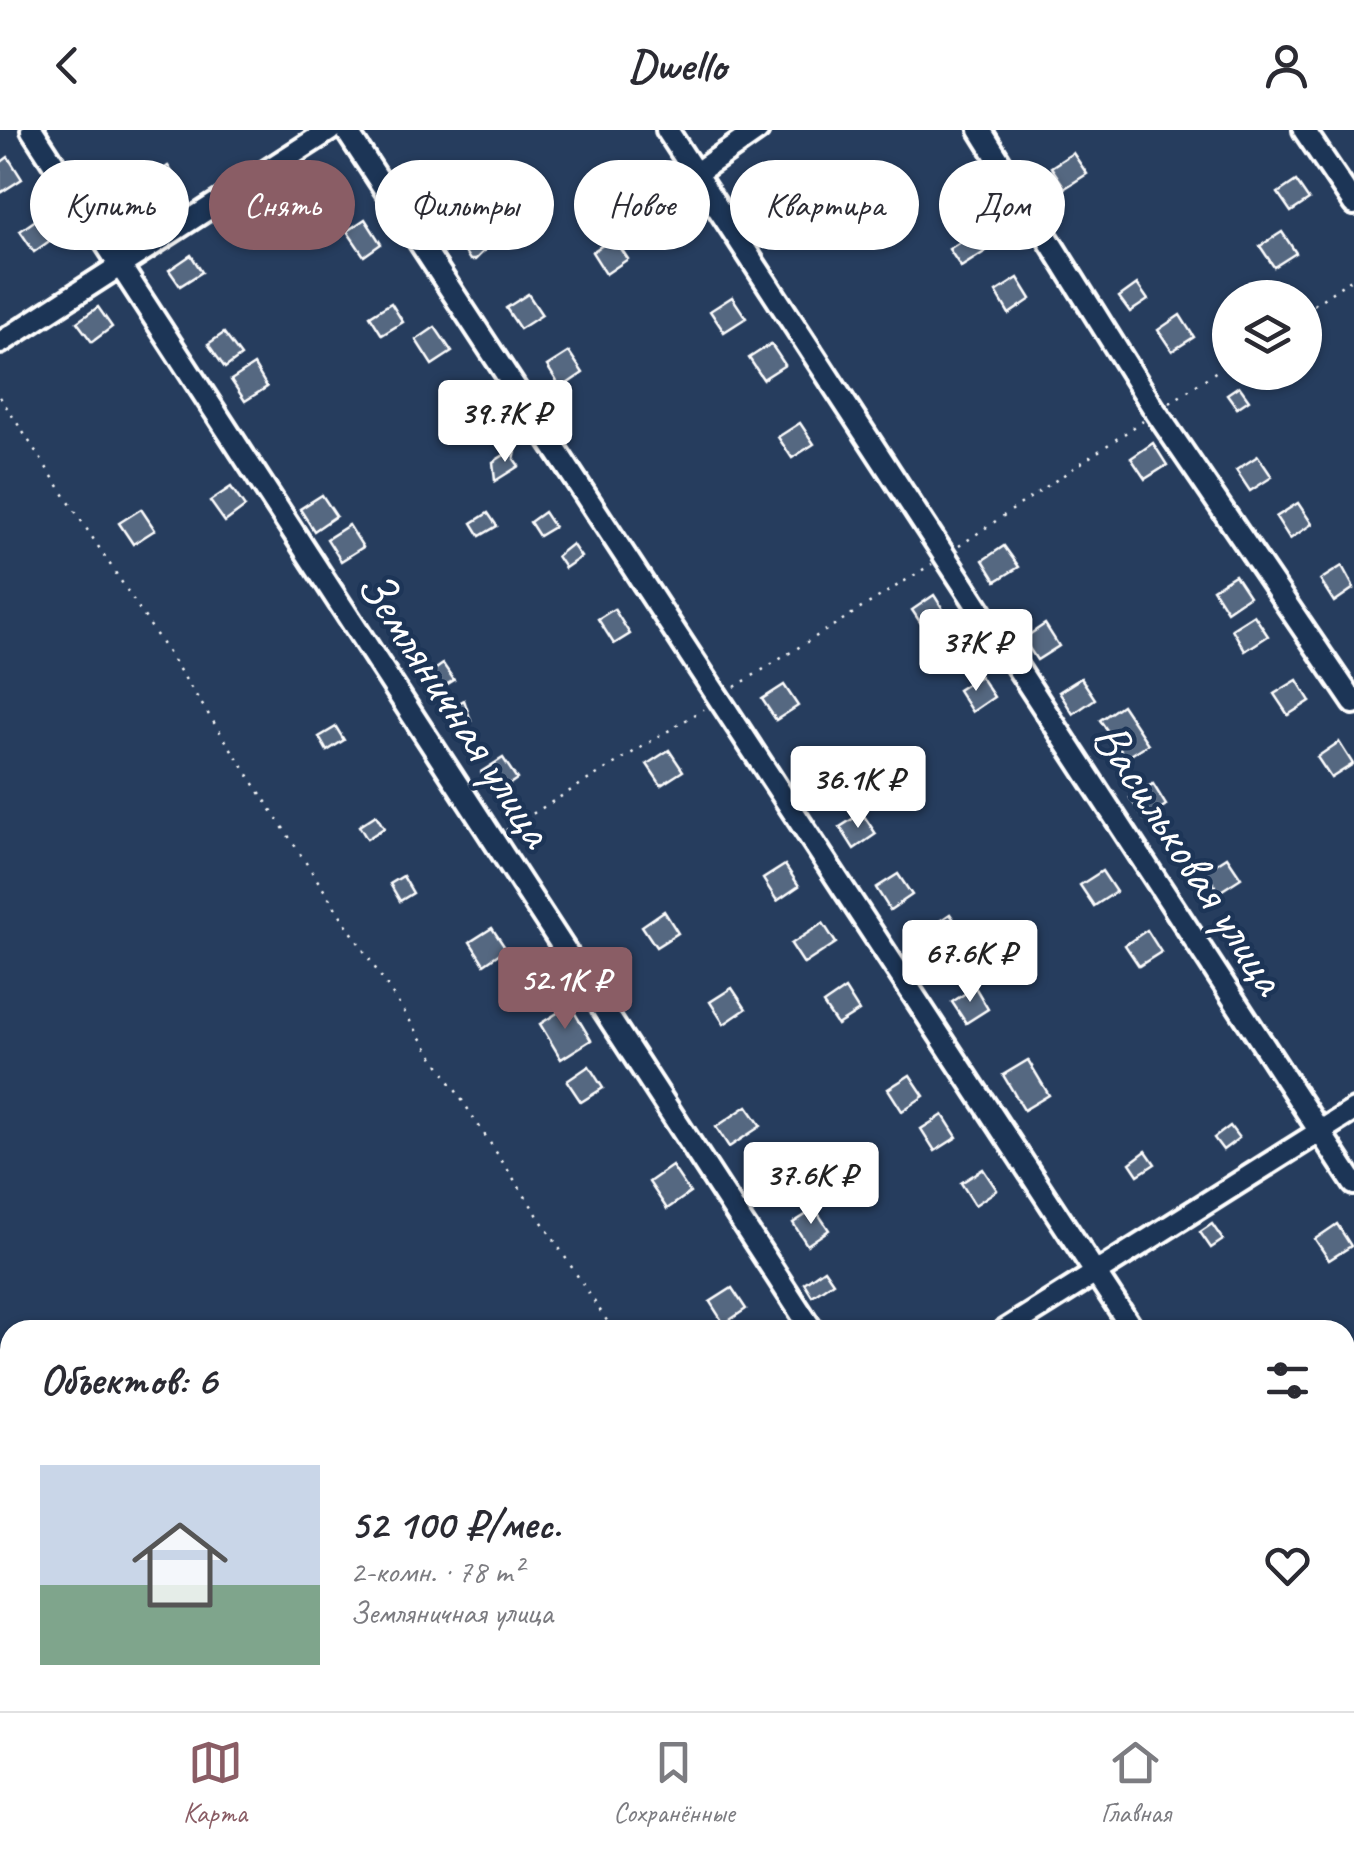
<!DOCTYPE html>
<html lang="ru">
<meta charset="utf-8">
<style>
:root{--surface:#fff;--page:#f7f7f7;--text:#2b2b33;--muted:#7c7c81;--line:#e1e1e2;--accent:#8a5d65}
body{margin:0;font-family:Caveat,sans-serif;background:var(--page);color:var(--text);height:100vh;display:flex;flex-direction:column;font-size:38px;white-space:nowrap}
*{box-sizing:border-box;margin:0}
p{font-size:32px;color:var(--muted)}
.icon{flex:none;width:55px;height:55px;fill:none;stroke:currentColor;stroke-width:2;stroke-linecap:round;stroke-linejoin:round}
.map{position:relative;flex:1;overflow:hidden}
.details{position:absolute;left:0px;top:1190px;width:1355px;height:392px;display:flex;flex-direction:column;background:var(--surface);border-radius:30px 30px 0 0;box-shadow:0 2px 8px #0004}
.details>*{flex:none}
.banner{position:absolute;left:30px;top:30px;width:1295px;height:90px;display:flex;gap:20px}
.fabs{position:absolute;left:1212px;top:150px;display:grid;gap:20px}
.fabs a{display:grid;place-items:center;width:110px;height:110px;border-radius:50%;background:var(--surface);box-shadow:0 2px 8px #0004;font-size:50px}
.price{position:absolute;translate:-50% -85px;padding:0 22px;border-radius:10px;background:#fff;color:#222;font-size:32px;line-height:65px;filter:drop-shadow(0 2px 5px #0008)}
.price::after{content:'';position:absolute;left:50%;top:60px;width:30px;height:22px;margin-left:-15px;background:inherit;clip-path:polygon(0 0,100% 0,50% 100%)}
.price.current{background:var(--accent);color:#fff}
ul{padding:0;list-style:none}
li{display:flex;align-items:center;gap:30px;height:250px;padding:0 40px}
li+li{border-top:2px solid var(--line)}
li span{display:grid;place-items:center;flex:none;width:280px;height:200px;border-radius:0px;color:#555}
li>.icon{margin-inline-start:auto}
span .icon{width:120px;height:120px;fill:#fffc;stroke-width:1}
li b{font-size:42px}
h2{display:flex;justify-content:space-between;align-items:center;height:120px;padding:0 40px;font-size:42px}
.chip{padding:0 35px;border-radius:45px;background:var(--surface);box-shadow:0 2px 8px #0004;font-size:35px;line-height:90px}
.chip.current{background:var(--accent);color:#fff}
header{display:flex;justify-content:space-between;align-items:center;height:130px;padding:0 40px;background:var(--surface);font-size:45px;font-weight:700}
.tabs{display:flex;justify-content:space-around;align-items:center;height:140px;border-top:2px solid var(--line);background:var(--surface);font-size:28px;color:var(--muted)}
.tabs a{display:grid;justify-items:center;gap:5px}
.tabs .current{color:var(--accent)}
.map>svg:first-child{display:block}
.building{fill:#556781;stroke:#fff;stroke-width:2.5}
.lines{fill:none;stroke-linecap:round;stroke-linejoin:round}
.minor-casing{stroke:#fff;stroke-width:28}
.path{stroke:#fff;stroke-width:2.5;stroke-dasharray:2.5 8;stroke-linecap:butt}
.minor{stroke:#1d3557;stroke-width:20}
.labels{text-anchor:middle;stroke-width:9;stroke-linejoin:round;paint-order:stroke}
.street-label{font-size:50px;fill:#fff;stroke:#1d3557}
</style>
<header><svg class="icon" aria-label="back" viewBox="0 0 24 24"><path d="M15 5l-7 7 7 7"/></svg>Dwello<svg class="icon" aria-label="person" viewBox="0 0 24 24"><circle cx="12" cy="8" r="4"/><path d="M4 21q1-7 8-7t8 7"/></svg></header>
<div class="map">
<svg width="1354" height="1581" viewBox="0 0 1354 1581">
<rect width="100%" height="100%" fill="#263d5e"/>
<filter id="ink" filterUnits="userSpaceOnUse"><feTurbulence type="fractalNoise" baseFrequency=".01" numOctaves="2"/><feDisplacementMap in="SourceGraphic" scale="20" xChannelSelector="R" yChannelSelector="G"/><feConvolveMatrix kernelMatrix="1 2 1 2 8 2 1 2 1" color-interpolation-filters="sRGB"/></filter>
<g filter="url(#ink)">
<g class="building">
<path d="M 1073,23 L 1087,44 L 1065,58 L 1051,37 Z"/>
<path d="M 8,27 L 22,49 L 0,63 L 0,33 Z"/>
<path d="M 168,36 L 183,58 L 160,72 L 147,50 Z"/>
<path d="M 329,44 L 343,65 L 321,80 L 307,58 Z"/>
<path d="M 1296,51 L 1309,70 L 1291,82 L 1278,63 Z"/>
<path d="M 457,56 L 471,78 L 449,92 L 435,71 Z"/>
<path d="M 980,73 L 994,95 L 1001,90 L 1011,105 L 961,137 L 949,119 L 968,107 L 956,89 Z"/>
<path d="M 40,87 L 55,107 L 34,122 L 20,101 Z"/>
<path d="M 365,89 L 381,114 L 364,126 L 347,101 Z"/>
<path d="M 470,98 L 485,120 L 475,130 L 470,130 L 455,107 Z"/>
<path d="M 1282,102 L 1296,123 L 1274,137 L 1260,116 Z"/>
<path d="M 614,108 L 628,129 L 606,144 L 592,122 Z"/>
<path d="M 191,125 L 202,142 L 180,156 L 169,140 Z"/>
<path d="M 1018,148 L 1031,169 L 1009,184 L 996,162 Z"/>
<path d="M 1137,154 L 1148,170 L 1130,182 L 1119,167 Z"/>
<path d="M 528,164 L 542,185 L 520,199 L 506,178 Z"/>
<path d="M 732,167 L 746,188 L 724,202 L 710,181 Z"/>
<path d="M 391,173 L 403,192 L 382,205 L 370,186 Z"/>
<path d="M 98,177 L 112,197 L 92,212 L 77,192 Z"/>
<path d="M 1180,185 L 1194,207 L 1172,221 L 1158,200 Z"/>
<path d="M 435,197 L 452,222 L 432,235 L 416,210 Z"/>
<path d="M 224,203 L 241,226 L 225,238 L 208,214 Z"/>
<path d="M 771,214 L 785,235 L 763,249 L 749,228 Z"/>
<path d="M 569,222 L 583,243 L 561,258 L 547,236 Z"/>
<path d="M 254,235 L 267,257 L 245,271 L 231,250 Z"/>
<path d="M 1239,256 L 1249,270 L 1237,278 L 1227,264 Z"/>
<path d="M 800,293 L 814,314 L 792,328 L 778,307 Z"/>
<path d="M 1153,313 L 1167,335 L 1145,349 L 1131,328 Z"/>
<path d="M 517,317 L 514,329 L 519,336 L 495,351 L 493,332 Z"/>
<path d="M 1258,326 L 1272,347 L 1250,361 L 1236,340 Z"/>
<path d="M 231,357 L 245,377 L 225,392 L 210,371 Z"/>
<path d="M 322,365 L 336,386 L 314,401 L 300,379 Z"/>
<path d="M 1298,373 L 1312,394 L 1290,409 L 1276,387 Z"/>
<path d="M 141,379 L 155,400 L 133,414 L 119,393 Z"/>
<path d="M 544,382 L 554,397 L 539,406 L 530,392 Z"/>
<path d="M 488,383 L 497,396 L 480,406 L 472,393 Z"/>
<path d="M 349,395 L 363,417 L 341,431 L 327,409 Z"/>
<path d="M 572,414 L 581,427 L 565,438 L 557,426 Z"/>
<path d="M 1004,416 L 1019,437 L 996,451 L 983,430 Z"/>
<path d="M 1342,436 L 1354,458 L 1334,472 L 1320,450 Z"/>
<path d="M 1235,445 L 1249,466 L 1227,481 L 1213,459 Z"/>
<path d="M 934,465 L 948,487 L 926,501 L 912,480 Z"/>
<path d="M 614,479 L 630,504 L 614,514 L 598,489 Z"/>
<path d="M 1254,485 L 1268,506 L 1245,521 L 1232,499 Z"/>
<path d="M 1045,494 L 1059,516 L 1037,530 L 1023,509 Z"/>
<path d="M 443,534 L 454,550 L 436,561 L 426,546 Z"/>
<path d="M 980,546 L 994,567 L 972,582 L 958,560 Z"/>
<path d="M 1081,548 L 1095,569 L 1073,584 L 1059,562 Z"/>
<path d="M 1297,550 L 1310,571 L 1288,585 L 1274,564 Z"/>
<path d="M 784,555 L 798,576 L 776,590 L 762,569 Z"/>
<path d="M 464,570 L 471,591 L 453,596 L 444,582 Z"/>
<path d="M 1122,575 L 1148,614 L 1126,628 L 1100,590 Z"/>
<path d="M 336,597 L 344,610 L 327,621 L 319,607 Z"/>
<path d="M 1339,612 L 1353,634 L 1331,648 L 1317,627 Z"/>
<path d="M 669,620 L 683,641 L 661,655 L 647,634 Z"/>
<path d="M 826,623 L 840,645 L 818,659 L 804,638 Z"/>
<path d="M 503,628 L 517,649 L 495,664 L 481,642 Z"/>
<path d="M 1153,654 L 1166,675 L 1144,689 L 1130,668 Z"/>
<path d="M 862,683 L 876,704 L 854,719 L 840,697 Z"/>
<path d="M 376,685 L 384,698 L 367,709 L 359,696 Z"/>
<path d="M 1227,727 L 1241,748 L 1219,762 L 1205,741 Z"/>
<path d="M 785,735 L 799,756 L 777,771 L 763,749 Z"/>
<path d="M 1102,741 L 1116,762 L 1094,776 L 1080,755 Z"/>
<path d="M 898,744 L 912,765 L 890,780 L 876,758 Z"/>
<path d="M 403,746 L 413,763 L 400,771 L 390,754 Z"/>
<path d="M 664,781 L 678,803 L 656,817 L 642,796 Z"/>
<path d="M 950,784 L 965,805 L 942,819 L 929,798 Z"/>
<path d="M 823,793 L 836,813 L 804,834 L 791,814 Z"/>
<path d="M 492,798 L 506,819 L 484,834 L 470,812 Z"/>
<path d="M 1147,800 L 1161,822 L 1139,836 L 1125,815 Z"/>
<path d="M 975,857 L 988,879 L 966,893 L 952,872 Z"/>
<path d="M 732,858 L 746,879 L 724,894 L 710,872 Z"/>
<path d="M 845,859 L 859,881 L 837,895 L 823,874 Z"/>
<path d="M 570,875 L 591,910 L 561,929 L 540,894 Z"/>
<path d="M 1028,930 L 1049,965 L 1024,980 L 1003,945 Z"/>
<path d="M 589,936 L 603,958 L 581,972 L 567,951 Z"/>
<path d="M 910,945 L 924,966 L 902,981 L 888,959 Z"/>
<path d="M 747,976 L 761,996 L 729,1017 L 716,997 Z"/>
<path d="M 943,985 L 957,1007 L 935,1021 L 921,999 Z"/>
<path d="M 1230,996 L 1239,1008 L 1223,1020 L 1214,1008 Z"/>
<path d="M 1146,1021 L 1155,1034 L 1138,1045 L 1130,1033 Z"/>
<path d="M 672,1036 L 690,1063 L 667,1079 L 649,1052 Z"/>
<path d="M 983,1039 L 997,1060 L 975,1075 L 961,1053 Z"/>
<path d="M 815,1079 L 829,1100 L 807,1115 L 793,1093 Z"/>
<path d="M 1212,1094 L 1223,1110 L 1211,1118 L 1200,1102 Z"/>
<path d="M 1337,1094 L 1351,1116 L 1329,1130 L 1315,1109 Z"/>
<path d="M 824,1139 L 833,1152 L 812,1166 L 804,1153 Z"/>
<path d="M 732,1158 L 746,1179 L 724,1194 L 710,1172 Z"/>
<path d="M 1103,1572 L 1126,1572 L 1132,1581 L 1090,1581 Z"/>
<path d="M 1312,1572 L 1338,1572 L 1343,1581 L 1299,1581 Z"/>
</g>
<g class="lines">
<g class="minor-casing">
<g id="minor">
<path d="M 32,0 L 812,1200"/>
<path d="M 346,0 L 1133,1200"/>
<path d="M 667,0 L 1354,1054"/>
<path d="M 980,0 L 1156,282 L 1354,573"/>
<path d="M 1304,0 L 1354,74"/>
<path d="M 695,44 L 758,0"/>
<path d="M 0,213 L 330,0"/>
<path d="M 1005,1200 L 1354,980"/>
<path d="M 1345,1529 L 1354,1543"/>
<path d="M 1056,1572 L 1061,1581"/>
</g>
</g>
<g class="path">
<path d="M 1305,181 L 1354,147"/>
<path d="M 0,267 L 613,1200"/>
<path d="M 1170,273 L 1230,232"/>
<path d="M 959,416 L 1143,291"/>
<path d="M 735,557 L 932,434"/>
<path d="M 506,700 L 704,579"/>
<path d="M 858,1572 L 864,1581"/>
</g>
<use href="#minor" class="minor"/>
</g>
</g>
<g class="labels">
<g class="street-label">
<text transform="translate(457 577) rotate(57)" y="18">Земляничная улица</text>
<text transform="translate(1191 727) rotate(57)" y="18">Васильковая улица</text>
</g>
</g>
</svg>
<div class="fabs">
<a><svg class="icon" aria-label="layers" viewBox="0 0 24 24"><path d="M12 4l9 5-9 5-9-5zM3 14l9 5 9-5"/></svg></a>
</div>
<b class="price" style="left:505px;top:335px">39.7K ₽</b>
<b class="price" style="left:976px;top:564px">37K ₽</b>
<b class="price" style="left:858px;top:701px">36.1K ₽</b>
<b class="price" style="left:970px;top:875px">67.6K ₽</b>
<b class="price current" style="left:565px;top:902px">52.1K ₽</b>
<b class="price" style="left:811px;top:1097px">37.6K ₽</b>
<div class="banner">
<a class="chip">Купить</a>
<a class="chip current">Снять</a>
<a class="chip">Фильтры</a>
<a class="chip">Новое</a>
<a class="chip">Квартира</a>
<a class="chip">Дом</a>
</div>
<section class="details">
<h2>Объектов: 6<svg class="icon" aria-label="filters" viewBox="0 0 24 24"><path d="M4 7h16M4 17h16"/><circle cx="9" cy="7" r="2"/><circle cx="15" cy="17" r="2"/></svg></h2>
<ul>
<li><span style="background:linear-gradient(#c9d6e8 60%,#7fa58c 0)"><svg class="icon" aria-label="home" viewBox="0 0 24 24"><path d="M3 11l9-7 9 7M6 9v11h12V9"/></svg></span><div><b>52 100 ₽/мес.</b><p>2-комн. · 78 m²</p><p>Земляничная улица</p></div><svg class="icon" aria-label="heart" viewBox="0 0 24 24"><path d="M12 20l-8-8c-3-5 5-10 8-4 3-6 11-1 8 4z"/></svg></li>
</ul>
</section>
</div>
<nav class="tabs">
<a class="current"><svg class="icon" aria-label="map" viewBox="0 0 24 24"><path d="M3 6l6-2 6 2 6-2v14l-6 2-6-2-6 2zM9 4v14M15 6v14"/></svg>Карта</a>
<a><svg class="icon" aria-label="saved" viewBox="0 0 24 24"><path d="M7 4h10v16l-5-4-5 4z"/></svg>Сохранённые</a>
<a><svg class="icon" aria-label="home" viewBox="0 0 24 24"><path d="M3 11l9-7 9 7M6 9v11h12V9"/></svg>Главная</a>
</nav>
